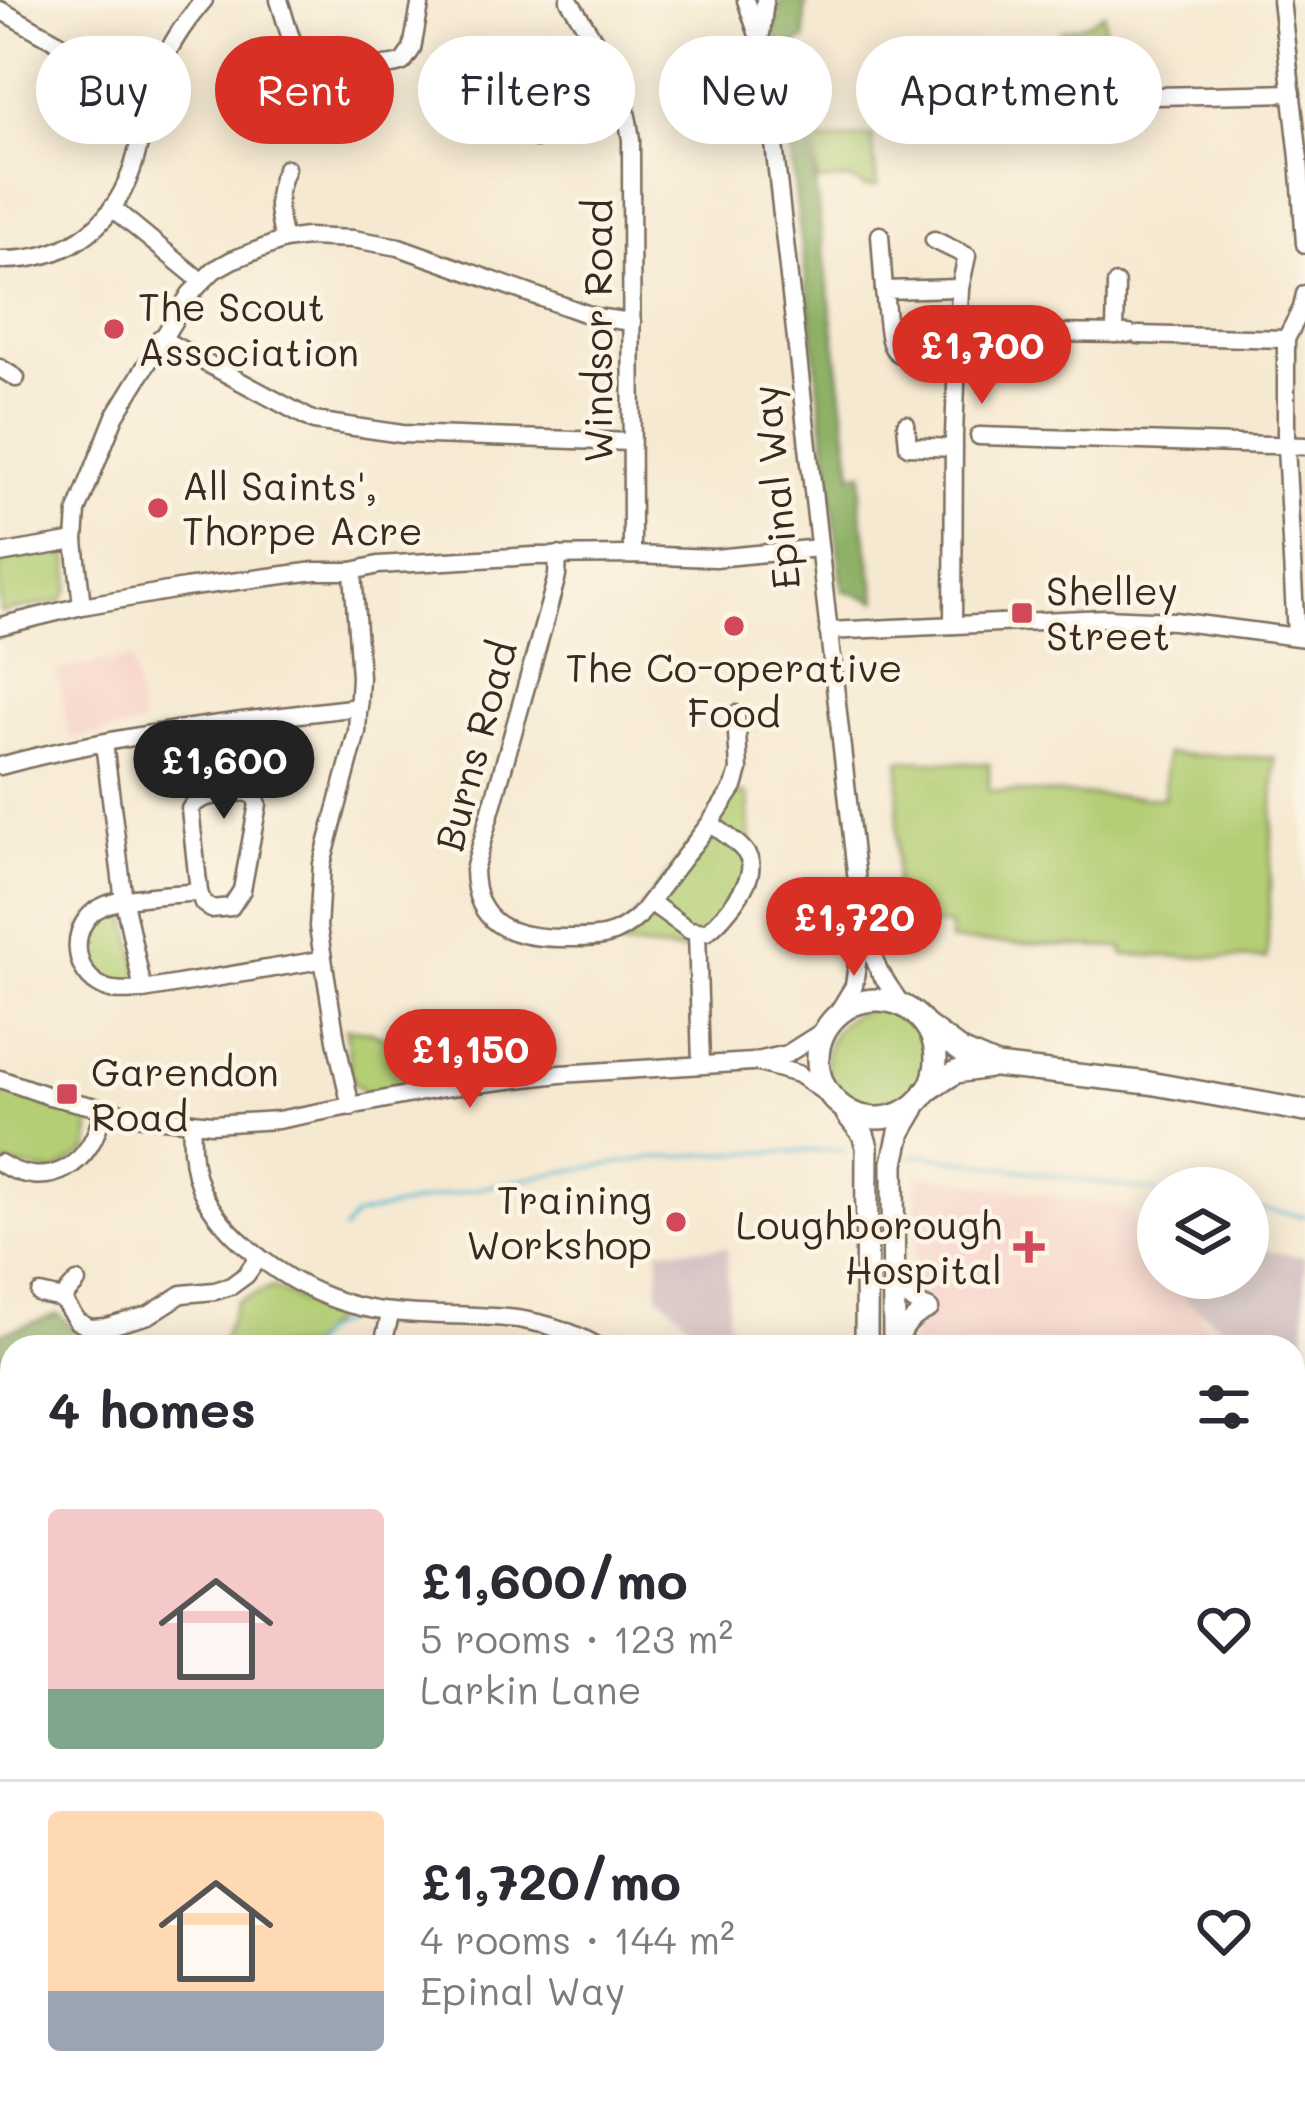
<!DOCTYPE html>
<meta charset="utf-8">
<style>
:root{--surface:#fff;--page:#f2f2f3;--text:#2b2b33;--muted:#7c7c81;--line:#e1e1e2;--accent:#d93025}
body{margin:0;font-family:Mali,sans-serif;background:var(--page);color:var(--text);height:100vh;display:flex;flex-direction:column;font-size:45px;white-space:nowrap}
*{box-sizing:border-box;margin:0}
p{font-size:39px;color:var(--muted)}
.icon{flex:none;width:66px;height:66px;fill:none;stroke:currentColor;stroke-width:2;stroke-linecap:round;stroke-linejoin:round}
.map{position:relative;flex:1;overflow:hidden}
.side{position:absolute;left:0px;top:1335px;width:1305px;height:768px;display:flex;flex-direction:column;background:var(--surface);border-radius:36px 36px 0 0;box-shadow:0 6px 30px #0003}
.side>*{flex:none}
.hud{position:absolute;left:36px;top:36px;width:1233px;height:108px;display:flex;gap:24px}
.tools{position:absolute;left:1137px;top:1167px;display:grid;gap:24px}
.tools a{display:grid;place-items:center;width:132px;height:132px;border-radius:50%;background:var(--surface);box-shadow:0 6px 30px #0003;font-size:60px}
.price{position:absolute;translate:-50% -102px;padding:0 27px;border-radius:42px;background:var(--accent);color:#fff;font-size:39px;line-height:78px;filter:drop-shadow(0 3px 6px #0008)}
.price::after{content:'';position:absolute;left:50%;top:72px;width:36px;height:27px;margin-left:-18px;background:inherit;clip-path:polygon(0 0,100% 0,50% 100%)}
.price.current{background:#222;color:#fff}
ul{padding:0;list-style:none}
li{display:flex;align-items:center;gap:36px;height:300px;padding:0 48px}
li+li{border-top:3px solid var(--line)}
li span{display:grid;place-items:center;flex:none;width:336px;height:240px;border-radius:12px;color:#555}
li>.icon{margin-inline-start:auto}
span .icon{width:144px;height:144px;fill:#fffc;stroke-width:1}
li b{font-size:51px}
h2{display:flex;justify-content:space-between;align-items:center;height:144px;padding:0 48px;font-size:51px}
.tag{padding:0 42px;border-radius:54px;background:var(--surface);box-shadow:0 6px 30px #0003;font-size:42px;line-height:108px}
.tag.current{background:var(--accent);color:#fff}
.map>svg:first-child{display:block}
.built{fill:#f7d1c9}
.industrial{fill:#d2bfc1}
.green{fill:#b3ce74;stroke:#777c49;stroke-width:3}
.forest{fill:#8eb166;stroke:#646e42;stroke-width:3}
.lines{fill:none;stroke-linecap:round;stroke-linejoin:round}
.stream{stroke:#56b7d4;stroke-width:3}
.minor-casing{stroke:#7c6d5d;stroke-width:21}
.major-casing{stroke:#7c6d5d;stroke-width:26}
.minor{stroke:#fff;stroke-width:16}
.major{stroke:#fff;stroke-width:21}
.poi-dot{fill:#d1495b;stroke:#fcf5e5;stroke-width:4.5}
.labels{text-anchor:middle;stroke-width:9;stroke-linejoin:round;paint-order:stroke}
.poi-label{font-size:39px;fill:#3b2a1e;stroke:#fcf5e5;text-anchor:start}
.street-label{font-size:39px;fill:#3b2a1e;stroke:#fcf5e5}
</style>
<div class="map">
<svg width="1305" height="2103" viewBox="0 0 1305 2103">
<rect width="100%" height="100%" fill="#fcf5e5"/>
<filter id="ink" filterUnits="userSpaceOnUse"><feTurbulence type="fractalNoise" baseFrequency=".00833" numOctaves="2"/><feDisplacementMap in="SourceGraphic" scale="24" xChannelSelector="R" yChannelSelector="G"/><feConvolveMatrix kernelMatrix="1 2 1 2 8 2 1 2 1" color-interpolation-filters="sRGB"/></filter>
<filter id="wash" filterUnits="userSpaceOnUse"><feTurbulence type="fractalNoise" baseFrequency=".004" numOctaves="4" result="noise"/><feDisplacementMap in="SourceGraphic" scale="48" xChannelSelector="R" yChannelSelector="G"/><feGaussianBlur stdDeviation="2.7" result="paint"/><feColorMatrix in="noise" values="0 0 0 0 0 0 0 0 0 0 0 0 0 0 0 0 0 1.4 0 .05"/><feComposite in="paint" operator="in"/></filter>
<g filter="url(#wash)">
<rect width="100%" height="100%" fill="#f6e9d1"/>
<g class="built">
<path d="M 131,658 L 143,726 L 69,739 L 57,670 Z"/>
<path d="M 917,1174 L 1122,1207 L 1132,1213 L 1135,1227 L 1144,1229 L 1139,1264 L 1201,1311 L 1198,1317 L 1240,1347 L 913,1347 Z"/>
<path d="M 1293,1385 L 1305,1392 L 1305,1695 L 1293,1692 Z"/>
<path d="M 1293,1713 L 1305,1716 L 1305,2020 L 1293,2021 Z"/>
<path d="M 0,1791 L 12,1791 L 12,2091 L 809,2091 L 809,2103 L 0,2103 Z"/>
</g>
<g class="industrial">
<path d="M 1144,1229 L 1158,1231 L 1158,1278 L 1248,1278 L 1248,1247 L 1305,1257 L 1305,1385 L 1293,1378 L 1293,1347 L 1249,1347 L 1175,1292 L 1144,1273 L 1139,1264 Z"/>
<path d="M 727,1248 L 729,1347 L 716,1347 L 658,1294 L 659,1249 Z"/>
</g>
<g class="green">
<path d="M 1104,13 L 1106,53 L 1112,53 L 1114,79 L 1065,85 L 1061,31 L 1089,23 Z"/>
<path d="M 872,136 L 877,186 L 865,187 L 850,179 L 818,182 L 815,142 Z"/>
<path d="M 67,551 C 69,568 75,589 61,601 L 0,613 L 0,560 L 7,555 Z"/>
<path d="M 1166,754 L 1275,758 L 1267,959 L 1123,955 L 1123,948 L 950,941 L 950,925 L 894,923 L 900,760 L 989,764 L 989,791 L 1164,798 Z"/>
<path d="M 745,794 L 748,796 L 752,873 L 698,952 L 615,946 L 608,937 L 627,928 L 729,795 Z"/>
<path d="M 124,901 L 143,990 L 116,991 L 83,970 L 82,927 Z"/>
<circle cx="877" cy="1060" r="51"/>
<path d="M 346,1029 C 381,1028 414,1050 411,1089 L 367,1093 L 351,1080 Z"/>
<path d="M 0,1081 L 46,1104 L 87,1118 L 90,1124 L 89,1150 L 54,1173 L 0,1163 Z"/>
<path d="M 273,1287 L 334,1318 L 307,1347 L 220,1347 L 237,1302 Z"/>
<path d="M 0,1795 L 12,1796 L 12,1998 L 0,1996 Z"/>
</g>
<g class="forest">
<path d="M 781,0 L 809,0 L 805,6 L 805,39 L 795,44 L 809,138 L 789,140 L 774,29 Z"/>
<path d="M 810,144 L 852,474 L 863,472 L 860,505 L 877,601 L 843,590 L 790,147 Z"/>
<path d="M 58,1314 L 94,1347 L 12,1347 L 12,1383 L 0,1385 L 0,1334 Z"/>
</g>
<g class="lines">
<g class="stream">
<path d="M 911,1157 L 925,1155 L 1158,1192"/>
<path d="M 1248,1207 L 1305,1216"/>
<path d="M 343,1231 L 355,1216 C 445,1195 534,1175 625,1162 C 698,1152 771,1152 845,1150"/>
<path d="M 309,1347 L 320,1333 L 344,1321"/>
<path d="M 0,1753 L 12,1735"/>
</g>
</g>
</g>
<g filter="url(#ink)">
<g class="lines">
<g class="minor-casing">
<g id="minor">
<path d="M 279,0 C 285,17 289,40 300,54 C 313,69 386,70 403,62 L 412,49 L 421,0"/>
<path d="M 569,0 C 601,53 623,75 631,140 L 632,555"/>
<path d="M 746,0 L 760,41 L 774,144 L 862,926 L 854,986 L 832,1022"/>
<path d="M 1281,0 L 1299,158 L 1305,244"/>
<path d="M 0,10 L 90,60 L 154,84"/>
<path d="M 761,34 L 765,0"/>
<path d="M 541,61 L 548,123"/>
<path d="M 885,104 L 937,101 L 940,119 L 1005,116 L 1108,97 L 1292,93"/>
<path d="M 536,138 L 539,124 L 626,109"/>
<path d="M 112,208 L 201,281"/>
<path d="M 880,235 L 884,290"/>
<path d="M 284,240 C 277,212 274,196 286,168"/>
<path d="M 934,240 L 967,256 L 960,288 L 954,434 L 953,625"/>
<path d="M 0,260 C 62,261 109,232 131,172 C 142,142 144,110 155,80 C 166,51 183,24 204,0"/>
<path d="M 960,332 L 1129,334"/>
<path d="M 1115,334 L 1116,284"/>
<path d="M 1138,335 L 1286,339"/>
<path d="M 160,338 L 314,421 L 402,434 L 631,442"/>
<path d="M 958,355 C 883,359 892,363 884,290 L 960,288"/>
<path d="M 0,368 L 16,378"/>
<path d="M 906,424 L 908,446 L 954,448"/>
<path d="M 979,436 L 1305,446"/>
<path d="M 0,554 L 75,541"/>
<path d="M 558,555 L 557,576 L 547,613 L 474,870 C 475,925 510,937 559,938 C 594,938 612,941 639,916 L 710,823 L 734,787 L 739,770 L 736,714"/>
<path d="M 82,606 L 75,541 L 77,511 L 115,416 L 190,294 L 214,270 L 232,260 L 284,240 L 307,237 L 353,239 L 399,247 L 595,317 L 632,322"/>
<path d="M 0,626 L 82,606 L 185,588 L 315,571 L 353,571 L 378,565 L 533,556 L 632,555 L 715,558 L 819,548"/>
<path d="M 828,631 L 1105,618 L 1174,621 L 1305,638"/>
<path d="M 1296,636 L 1286,446 L 1286,339 L 1302,308 L 1305,294"/>
<path d="M 104,743 L 124,901 L 143,990 L 321,960"/>
<path d="M 0,766 C 117,734 239,721 359,707"/>
<path d="M 247,792 L 254,796 L 258,804 L 242,890 L 231,907 L 211,909 L 203,903 L 199,892 L 190,809 C 201,792 228,795 247,792 Z"/>
<path d="M 650,902 L 689,930 L 706,932 C 718,924 725,914 734,903 C 766,859 748,851 710,823"/>
<path d="M 697,932 L 701,1064"/>
<path d="M 866,938 L 879,971 L 902,1006"/>
<path d="M 143,990 C 131,990 117,993 105,988 C 73,975 68,930 96,910 C 119,895 171,895 199,892"/>
<path d="M 759,1063 L 798,1074 L 832,1097"/>
<path d="M 0,1079 L 49,1096 L 134,1116 L 212,1124 L 278,1120 L 443,1088 L 560,1074 L 752,1062 L 787,1054 L 828,1028"/>
<path d="M 351,1107 L 336,1040 L 318,927 L 322,864 L 357,732 L 360,677 L 353,571"/>
<path d="M 192,1122 C 189,1173 200,1202 237,1238 C 279,1278 333,1307 392,1312 C 468,1320 530,1306 599,1347"/>
<path d="M 0,1163 C 48,1194 94,1164 102,1111"/>
<path d="M 40,1294 L 62,1299 L 77,1321 L 90,1328 L 106,1327 L 149,1315 L 182,1294 L 215,1291 L 231,1286 L 246,1275 L 259,1257"/>
<path d="M 62,1299 L 77,1282"/>
<path d="M 382,1347 L 391,1312"/>
<path d="M 896,1347 C 904,1327 910,1318 930,1309 C 909,1301 902,1297 900,1273"/>
<path d="M 0,1524 L 12,1515"/>
<path d="M 0,1700 L 12,1681"/>
<path d="M 359,2091 L 363,2103"/>
<path d="M 170,2103 L 178,2091"/>
<path d="M 892,2103 L 892,2091"/>
</g>
</g>
<g class="major-casing">
<g id="major">
<circle cx="877" cy="1059" r="59"/>
<path d="M 927,1026 L 961,1051 L 996,1066 L 1149,1083 L 1305,1111"/>
<path d="M 925,1092 L 956,1072 L 989,1067"/>
<path d="M 847,1114 L 863,1134 L 867,1147 L 866,1347"/>
<path d="M 894,1347 L 893,1163 L 900,1132 L 914,1108"/>
<path d="M 0,1780 L 12,1781"/>
<path d="M 1293,2010 L 1305,2010"/>
<path d="M 832,2091 L 832,2103"/>
</g>
</g>
<use href="#minor" class="minor"/>
<use href="#major" class="major"/>
</g>
</g>
<g class="poi-dot">
<circle cx="114" cy="329" r="12"/>
<circle cx="158" cy="508" r="12"/>
<rect x="1010" y="601" width="24" height="24" rx="6"/>
<circle cx="734" cy="626" r="12"/>
<rect x="55" y="1082" width="24" height="24" rx="6"/>
<circle cx="676" cy="1222" r="12"/>
<path d="M1023 1229h12v12h12v12h-12v12h-12v-12h-12v-12h12z"/>
</g>
<g class="labels">
<g class="poi-label">
<text x="138" y="321">The Scout<tspan x="138" dy="45">Association</tspan></text>
<text x="182" y="500">All Saints',<tspan x="182" dy="45">Thorpe Acre</tspan></text>
<text x="1046" y="605">Shelley<tspan x="1046" dy="45">Street</tspan></text>
<text x="734" y="682" text-anchor="middle">The Co-operative<tspan x="734" dy="45">Food</tspan></text>
<text x="91" y="1086">Garendon<tspan x="91" dy="45">Road</tspan></text>
<text x="652" y="1214" text-anchor="end">Training<tspan x="652" dy="45">Workshop</tspan></text>
<text x="1002" y="1239" text-anchor="end">Loughborough<tspan x="1002" dy="45">Hospital</tspan></text>
</g>
<g class="street-label">
<text transform="translate(598 331) rotate(-90)" y="14">Windsor Road</text>
<text transform="translate(776 487) rotate(-96)" y="14">Epinal Way</text>
<text transform="translate(476 746) rotate(-75)" y="14">Burns Road</text>
</g>
</g>
</svg>
<div class="tools">
<a><svg class="icon" aria-label="layers" viewBox="0 0 24 24"><path d="M12 4l9 5-9 5-9-5zM3 14l9 5 9-5"/></svg></a>
</div>
<b class="price" style="left:982px;top:407px">£1,700</b>
<b class="price current" style="left:224px;top:822px">£1,600</b>
<b class="price" style="left:854px;top:979px">£1,720</b>
<b class="price" style="left:470px;top:1111px">£1,150</b>
<div class="hud">
<a class="tag">Buy</a>
<a class="tag current">Rent</a>
<a class="tag">Filters</a>
<a class="tag">New</a>
<a class="tag">Apartment</a>
</div>
<section class="side">
<h2>4 homes<svg class="icon" aria-label="filters" viewBox="0 0 24 24"><path d="M4 7h16M4 17h16"/><circle cx="9" cy="7" r="2"/><circle cx="15" cy="17" r="2"/></svg></h2>
<ul>
<li><span style="background:linear-gradient(#f6c9c9 75%,#7fa58c 0)"><svg class="icon" aria-label="home" viewBox="0 0 24 24"><path d="M3 11l9-7 9 7M6 9v11h12V9"/></svg></span><div><b>£1,600/mo</b><p>5 rooms · 123 m²</p><p>Larkin Lane</p></div><svg class="icon" aria-label="heart" viewBox="0 0 24 24"><path d="M12 20l-8-8c-3-5 5-10 8-4 3-6 11-1 8 4z"/></svg></li>
<li><span style="background:linear-gradient(#ffd9b3 75%,#9aa5b1 0)"><svg class="icon" aria-label="home" viewBox="0 0 24 24"><path d="M3 11l9-7 9 7M6 9v11h12V9"/></svg></span><div><b>£1,720/mo</b><p>4 rooms · 144 m²</p><p>Epinal Way</p></div><svg class="icon" aria-label="heart" viewBox="0 0 24 24"><path d="M12 20l-8-8c-3-5 5-10 8-4 3-6 11-1 8 4z"/></svg></li>
</ul>
</section>
</div>
